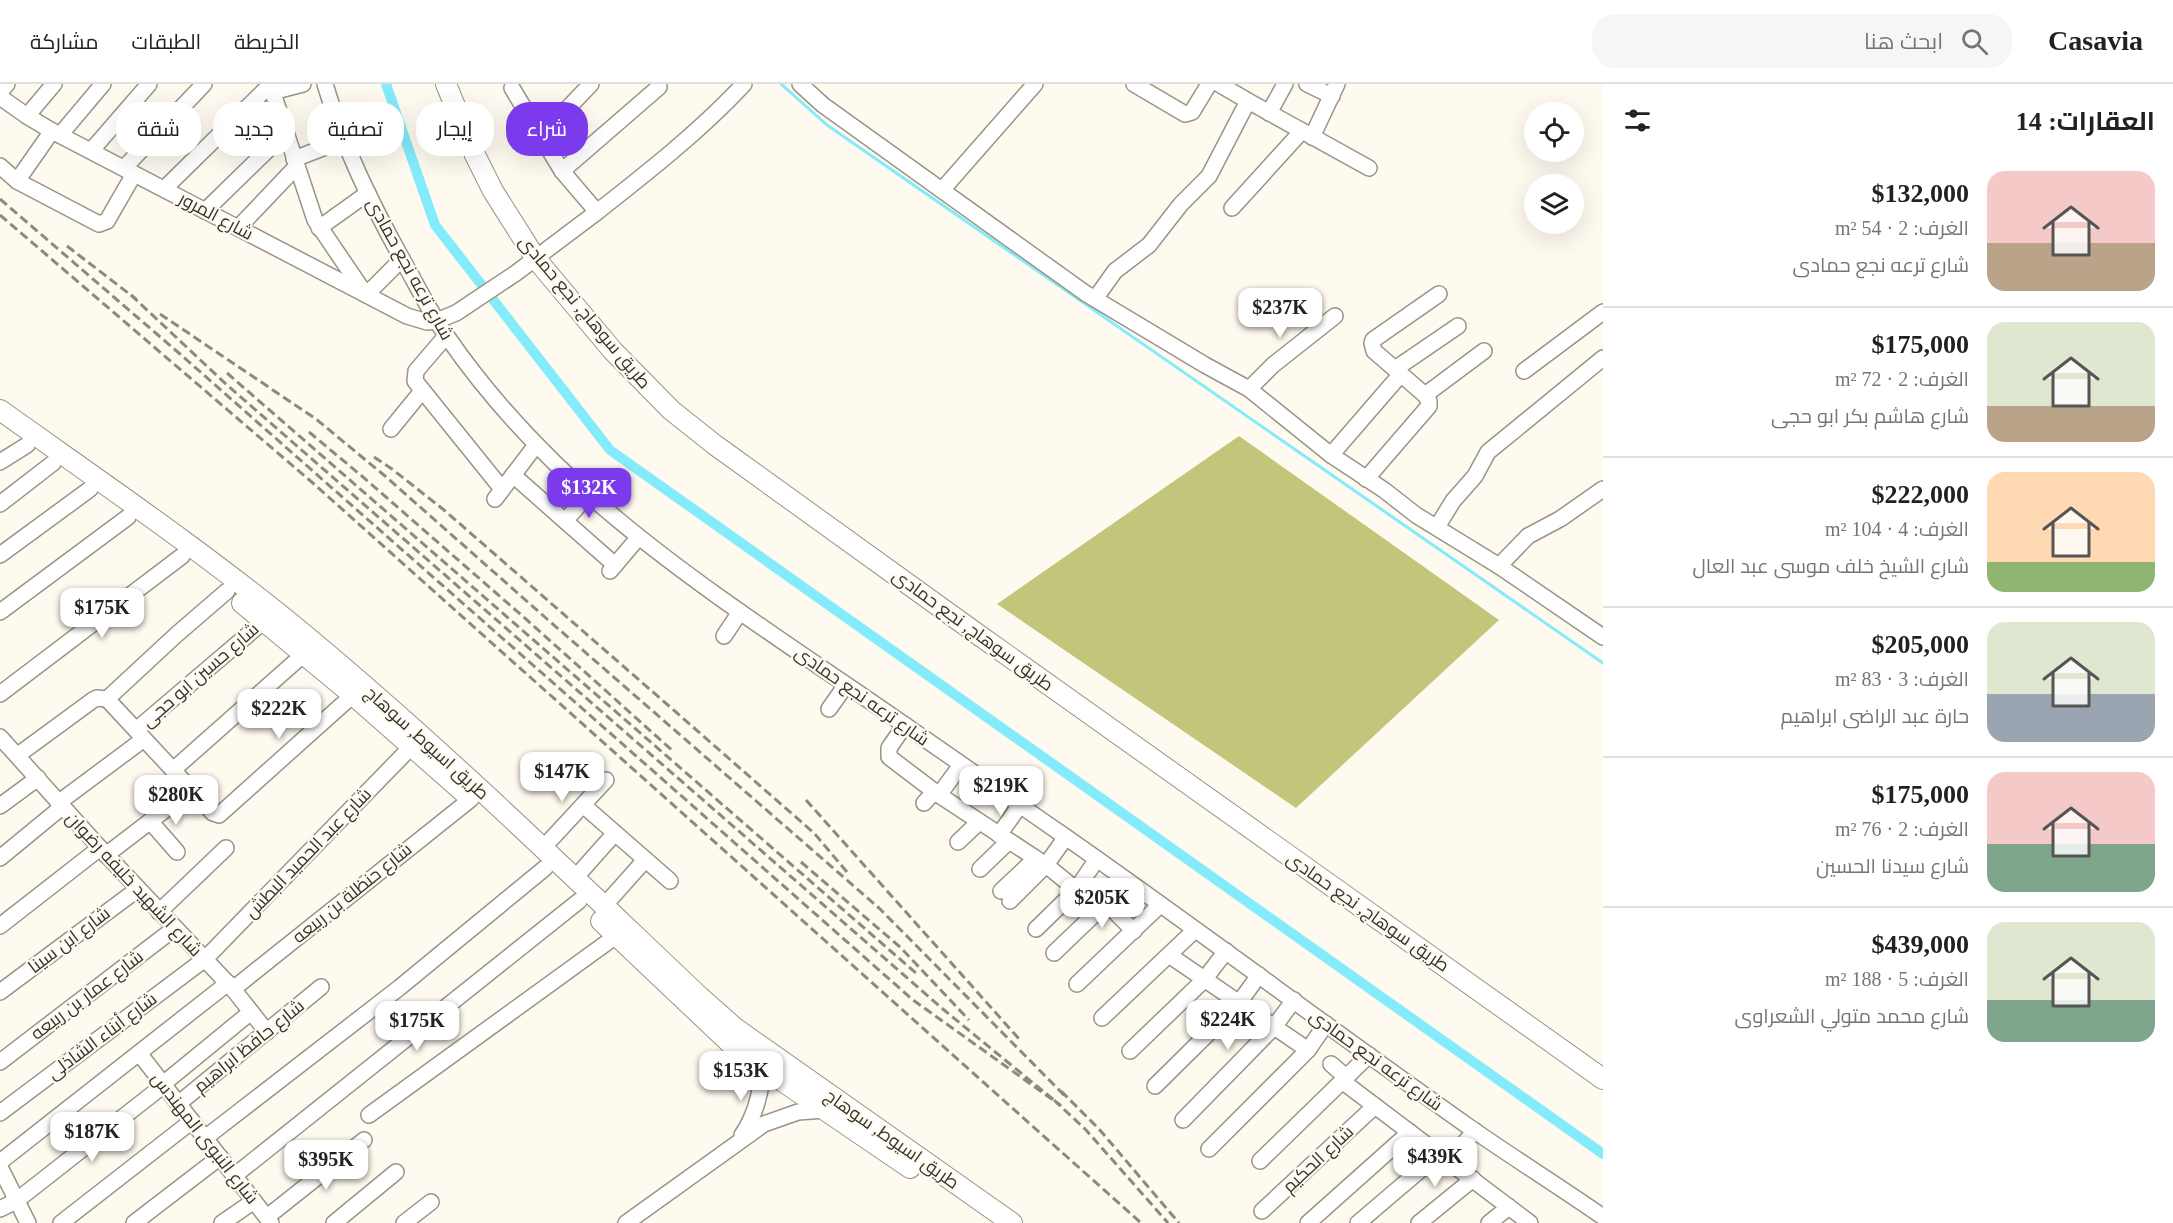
<!DOCTYPE html>
<html lang="ar">
<meta charset="utf-8">
<style>
:root{--surface:#fff;--page:#f6f6f6;--text:#202124;--muted:#757577;--line:#e0e0e0;--accent:#7c3aed}
body{margin:0;font-family:"Times New Roman",Cairo,serif;background:var(--page);color:var(--text);direction:rtl;height:100vh;display:flex;flex-direction:column;font-size:22px;white-space:nowrap}
*{box-sizing:border-box;margin:0}
p{font-size:20px;color:var(--muted)}
.icon{flex:none;width:33px;height:33px;fill:none;stroke:currentColor;stroke-width:2;stroke-linecap:round;stroke-linejoin:round}
.map{position:relative;flex:1;overflow:hidden;direction:ltr}
.sheet{display:flex;flex-direction:column;background:var(--surface);width:570px}
.sheet>*{flex:none}
.top-card{position:absolute;left:18px;top:18px;width:570px;height:54px;direction:rtl;display:flex;gap:12px}
.fabs{position:absolute;left:1524px;top:18px;display:grid;gap:12px}
.fabs a{display:grid;place-items:center;width:60px;height:60px;border-radius:50%;background:var(--surface);box-shadow:0 6px 24px #0002;font-size:30px}
.price{position:absolute;translate:-50% -51px;padding:0 14px;border-radius:12px;background:#fff;color:#222;font-size:20px;line-height:39px;filter:drop-shadow(0 2px 3px #0008)}
.price::after{content:'';position:absolute;left:50%;top:36px;width:18px;height:14px;margin-left:-9px;background:inherit;clip-path:polygon(0 0,100% 0,50% 100%)}
.price.selected{background:var(--accent);color:#fff}
ul{padding:0;list-style:none}
li{display:flex;align-items:center;gap:18px;height:150px;padding:0 18px}
li+li{border-top:2px solid var(--line)}
li span{display:grid;place-items:center;flex:none;width:168px;height:120px;border-radius:18px;color:#555}
li>.icon{margin-inline-start:auto}
span .icon{width:72px;height:72px;fill:#fffc;stroke-width:1}
li b{font-size:26px}
h2{display:flex;justify-content:space-between;align-items:center;height:72px;padding:0 18px;font-size:26px}
.tag{padding:0 21px;border-radius:24px;background:var(--surface);box-shadow:0 6px 24px #0002;font-size:21px;line-height:54px}
.tag.selected{background:var(--accent);color:#fff}
header{display:flex;align-items:center;gap:36px;box-sizing:border-box;height:84px;padding:0 30px;background:var(--surface);border-bottom:2px solid var(--line)}
header strong{font-size:28px}
nav{display:flex;gap:33px;margin-inline-start:auto;font-size:21px}
.search{width:420px;height:54px;background:var(--page);display:flex;align-items:center;gap:15px;box-sizing:border-box;padding:0 21px;border-radius:24px;color:var(--muted);font-size:22px}
main{display:flex;flex:1;min-height:0}
.map>svg:first-child{display:block}
.forest{fill:#c2c67a}
.lines{fill:none;stroke-linecap:round;stroke-linejoin:round}
.stream{stroke:#84ebfb;stroke-width:3}
.canal{stroke:#84ebfb;stroke-width:10}
.minor-casing{stroke:#999487;stroke-width:18}
.major-casing{stroke:#999487;stroke-width:22}
.minor{stroke:#fff;stroke-width:15}
.major{stroke:#fff;stroke-width:20}
.rail{stroke:#8c8981;stroke-width:3;stroke-dasharray:9 4.5;stroke-linecap:butt}
.labels{text-anchor:middle;stroke-width:4.5;stroke-linejoin:round;paint-order:stroke}
.street-label{font-size:18px;fill:#34332d;stroke:#fffaef}
</style>
<header>
<strong>Casavia</strong>
<div class="search"><svg class="icon" aria-label="search" viewBox="0 0 24 24"><circle cx="10" cy="10" r="6"/><path d="M15 15l6 6"/></svg>ابحث هنا</div>
<nav><a>الخريطة</a><a>الطبقات</a><a>مشاركة</a></nav>
</header>
<main>
<section class="sheet">
<h2>العقارات: 14<svg class="icon" aria-label="filters" viewBox="0 0 24 24"><path d="M4 7h16M4 17h16"/><circle cx="9" cy="7" r="2"/><circle cx="15" cy="17" r="2"/></svg></h2>
<ul>
<li><span style="background:linear-gradient(#f6c9c9 60%,#b9a48a 0)"><svg class="icon" aria-label="home" viewBox="0 0 24 24"><path d="M3 11l9-7 9 7M6 9v11h12V9"/></svg></span><div><b>$132,000</b><p>الغرف: 2 · 54 m²</p><p>شارع ترعه نجع حمادى</p></div></li>
<li><span style="background:linear-gradient(#dfe7d0 70%,#b9a48a 0)"><svg class="icon" aria-label="home" viewBox="0 0 24 24"><path d="M3 11l9-7 9 7M6 9v11h12V9"/></svg></span><div><b>$175,000</b><p>الغرف: 2 · 72 m²</p><p>شارع هاشم بكر ابو حجى</p></div></li>
<li><span style="background:linear-gradient(#ffd9b3 75%,#8fb573 0)"><svg class="icon" aria-label="home" viewBox="0 0 24 24"><path d="M3 11l9-7 9 7M6 9v11h12V9"/></svg></span><div><b>$222,000</b><p>الغرف: 4 · 104 m²</p><p>شارع الشيخ خلف موسى عبد العال</p></div></li>
<li><span style="background:linear-gradient(#dfe7d0 60%,#9aa5b1 0)"><svg class="icon" aria-label="home" viewBox="0 0 24 24"><path d="M3 11l9-7 9 7M6 9v11h12V9"/></svg></span><div><b>$205,000</b><p>الغرف: 3 · 83 m²</p><p>حارة عبد الراضى ابراهيم</p></div></li>
<li><span style="background:linear-gradient(#f6c9c9 60%,#7fa58c 0)"><svg class="icon" aria-label="home" viewBox="0 0 24 24"><path d="M3 11l9-7 9 7M6 9v11h12V9"/></svg></span><div><b>$175,000</b><p>الغرف: 2 · 76 m²</p><p>شارع سيدنا الحسين</p></div></li>
<li><span style="background:linear-gradient(#dfe7d0 65%,#7fa58c 0)"><svg class="icon" aria-label="home" viewBox="0 0 24 24"><path d="M3 11l9-7 9 7M6 9v11h12V9"/></svg></span><div><b>$439,000</b><p>الغرف: 5 · 188 m²</p><p>شارع محمد متولي الشعراوى</p></div></li>
</ul>
</section>
<div class="map">
<svg width="1603" height="1139" viewBox="0 0 1603 1139">
<rect width="100%" height="100%" fill="#fffaef"/>
<path class="forest" d="M 1239,352 L 1499,536 L 1296,724 L 997,520 Z"/>
<g class="lines">
<path class="stream" d="M 781,0 L 827,41 L 1603,579"/>
<path class="canal" d="M 386,0 L 435,141 L 610,366 L 1603,1070"/>
<g class="minor-casing">
<g id="minor">
<path d="M 270,0 L 315,136 L 366,211 L 402,175"/>
<path d="M 325,0 C 343,62 371,119 402,175 C 417,201 429,227 446,251 C 551,404 694,497 845,600 C 917,649 988,699 1060,749 C 1199,846 1334,948 1472,1045 C 1515,1075 1560,1103 1603,1133"/>
<path d="M 800,0 L 823,21 L 1085,209 L 1205,281 L 1249,305 L 1331,371 L 1384,406 L 1416,431 L 1499,482 L 1603,553"/>
<path d="M 1134,0 L 1185,30 L 1192,28 L 1209,0"/>
<path d="M 1307,0 L 1332,12"/>
<path d="M 0,8 L 7,0"/>
<path d="M 272,8 L 303,0"/>
<path d="M 0,13 L 27,32 L 52,47 L 407,232 L 427,238 L 436,237 L 456,229 L 516,189 L 597,128 L 562,87 L 512,4"/>
<path d="M 1248,17 L 1369,84"/>
<path d="M 1269,29 L 1285,0"/>
<path d="M 27,32 L 54,0"/>
<path d="M 60,51 L 103,0"/>
<path d="M 542,51 L 591,0"/>
<path d="M 1312,53 L 1337,0"/>
<path d="M 91,67 L 149,0"/>
<path d="M 294,75 L 344,56"/>
<path d="M 0,82 L 17,97 L 99,140 L 107,137 L 134,90"/>
<path d="M 124,84 L 204,0"/>
<path d="M 562,87 L 659,3"/>
<path d="M 17,97 L 52,47"/>
<path d="M 164,105 L 270,1"/>
<path d="M 942,106 L 1035,0"/>
<path d="M 1232,124 L 1302,47"/>
<path d="M 205,127 L 285,49"/>
<path d="M 597,128 C 648,88 699,48 744,0"/>
<path d="M 238,144 L 296,83"/>
<path d="M 319,144 L 368,109"/>
<path d="M 1095,215 L 1115,187 L 1149,161 L 1181,120 L 1209,92 L 1248,17 L 1219,0"/>
<path d="M 446,252 L 416,287 L 415,297 L 502,405"/>
<path d="M 1395,285 L 1458,242"/>
<path d="M 1524,287 L 1603,228"/>
<path d="M 1249,305 L 1273,281 L 1335,232"/>
<path d="M 1425,311 L 1484,267"/>
<path d="M 391,345 L 422,307"/>
<path d="M 1331,371 L 1401,290"/>
<path d="M 0,378 L 27,361"/>
<path d="M 513,391 L 615,481"/>
<path d="M 1366,395 L 1429,322 L 1429,317 L 1425,311 L 1374,267 L 1372,259 L 1373,256 L 1439,210"/>
<path d="M 495,415 L 536,361"/>
<path d="M 0,420 L 53,379"/>
<path d="M 565,437 L 588,411"/>
<path d="M 1437,443 L 1453,417 L 1475,392 L 1488,368 L 1603,274"/>
<path d="M 0,471 L 90,405"/>
<path d="M 1499,482 L 1528,452 L 1560,435 L 1603,405"/>
<path d="M 610,487 L 638,454"/>
<path d="M 0,528 L 128,433"/>
<path d="M 724,552 L 740,528"/>
<path d="M 0,610 L 182,472"/>
<path d="M 107,615 L 213,729 L 219,731 L 353,611"/>
<path d="M 107,615 L 176,551 L 227,507"/>
<path d="M 829,625 L 846,601"/>
<path d="M 905,641 L 889,664 L 889,673 L 939,711 L 1046,781 L 1100,825"/>
<path d="M 136,646 L 264,537"/>
<path d="M 0,653 L 100,764 L 233,905 L 267,948"/>
<path d="M 18,671 L 93,616 L 97,614 L 107,615"/>
<path d="M 173,686 L 304,570"/>
<path d="M 939,711 L 961,681"/>
<path d="M 58,719 L 144,655"/>
<path d="M 924,719 L 935,707"/>
<path d="M 583,721 L 670,797"/>
<path d="M 0,722 L 38,694"/>
<path d="M 150,737 L 177,768"/>
<path d="M 999,751 L 1020,721"/>
<path d="M 958,758 L 979,738"/>
<path d="M 543,764 L 606,696"/>
<path d="M 106,771 L 191,706"/>
<path d="M 0,774 L 62,723"/>
<path d="M 980,785 L 1009,757"/>
<path d="M 575,794 L 615,749"/>
<path d="M 1001,807 L 1035,775"/>
<path d="M 1010,817 L 1046,781 L 1066,753"/>
<path d="M 1106,819 L 1134,847"/>
<path d="M 604,822 L 645,776"/>
<path d="M 159,828 L 226,764"/>
<path d="M 0,842 L 100,764"/>
<path d="M 1036,845 L 1076,806 L 1097,775"/>
<path d="M 1054,869 L 1128,798"/>
<path d="M 1169,871 L 1308,966"/>
<path d="M 1077,900 L 1160,821"/>
<path d="M 233,905 L 471,715"/>
<path d="M 0,908 L 138,805"/>
<path d="M 1102,934 L 1195,846"/>
<path d="M 1130,967 L 1204,896 L 1226,867"/>
<path d="M 139,969 L 271,1139"/>
<path d="M 0,978 L 175,844"/>
<path d="M 1331,980 L 1346,993"/>
<path d="M 1342,997 L 1530,1139"/>
<path d="M 163,1000 L 251,928"/>
<path d="M 1155,1002 L 1239,919 L 1259,891"/>
<path d="M 178,1020 L 321,903"/>
<path d="M 0,1029 L 205,875 L 412,662"/>
<path d="M 369,1031 L 616,852"/>
<path d="M 1183,1036 L 1274,943 L 1294,916"/>
<path d="M 742,1051 C 756,1031 761,1009 763,984"/>
<path d="M 205,1054 L 399,904 L 545,784"/>
<path d="M 1209,1065 L 1308,966 L 1326,940"/>
<path d="M 1260,1077 L 1369,971"/>
<path d="M 1448,1077 L 1475,1047"/>
<path d="M 0,1078 L 228,899"/>
<path d="M 0,1083 L 28,1139"/>
<path d="M 234,1092 L 579,817"/>
<path d="M 0,1125 L 16,1117 L 164,1001"/>
<path d="M 1262,1127 L 1375,1022"/>
<path d="M 267,1133 L 364,1056"/>
<path d="M 61,1139 L 192,1037"/>
<path d="M 134,1139 L 220,1073"/>
<path d="M 222,1139 L 254,1117"/>
<path d="M 334,1139 L 396,1088"/>
<path d="M 404,1139 L 431,1118"/>
<path d="M 626,1139 L 764,1040 L 798,1028 L 824,1026"/>
<path d="M 1308,1139 L 1410,1048"/>
<path d="M 1358,1139 L 1439,1070"/>
<path d="M 1419,1139 L 1473,1095"/>
<path d="M 1489,1139 L 1509,1123"/>
</g>
</g>
<g class="major-casing">
<g id="major">
<path d="M 446,0 L 475,71 L 493,107 L 536,175 L 613,267 L 671,326 L 715,361 L 976,549 L 1603,995"/>
<path d="M 0,326 C 101,398 204,468 300,547 C 439,662 569,789 700,913 L 735,944 L 1012,1139"/>
<path d="M 242,519 L 353,611 L 468,712"/>
<path d="M 601,837 L 732,961 L 763,984 L 910,1084"/>
</g>
</g>
<use href="#minor" class="minor"/>
<use href="#major" class="major"/>
<g class="rail">
<path d="M 0,115 L 180,270 L 913,916 L 1060,1021 L 944,926 L 227,301 L 130,210"/>
<path d="M 0,131 L 314,400 L 1141,1139"/>
<path d="M 67,162 L 136,215"/>
<path d="M 160,230 L 316,335 L 385,392 L 547,535 L 879,824 L 1067,1014"/>
<path d="M 227,289 L 917,890"/>
<path d="M 309,348 L 363,393 L 527,536 L 674,668"/>
<path d="M 374,373 L 392,385 L 444,426 L 669,622 L 814,749 L 847,788"/>
<path d="M 806,716 L 1020,956"/>
<path d="M 801,778 L 900,863 L 969,936"/>
<path d="M 1061,1007 L 1099,1045 L 1179,1139"/>
<path d="M 1054,1016 L 1086,1046 L 1168,1139"/>
</g>
</g>
<g class="labels">
<g class="street-label">
<text transform="translate(216 132) rotate(28)" y="6">شارع المرور</text>
<text transform="translate(410 185) rotate(61)" y="6">شارع ترعه نجع حمادى</text>
<text transform="translate(585 228) rotate(50)" y="6">طريق سوهاج, نجع حمادى</text>
<text transform="translate(973 546) rotate(36)" y="6">طريق سوهاج, نجع حمادى</text>
<text transform="translate(200 591) rotate(-41)" y="6">شارع حسين ابو حجى</text>
<text transform="translate(862 612) rotate(35)" y="6">شارع ترعه نجع حمادى</text>
<text transform="translate(427 659) rotate(42)" y="6">طريق اسيوط, سوهاج</text>
<text transform="translate(308 769) rotate(-46)" y="6">شارع عبد الحميد البطش</text>
<text transform="translate(134 800) rotate(47)" y="6">شارع الشهيد خليفه رضوان</text>
<text transform="translate(352 809) rotate(-39)" y="6">شارع حنظلة بن ربيعه</text>
<text transform="translate(1368 828) rotate(35)" y="6">طريق سوهاج, نجع حمادى</text>
<text transform="translate(69 856) rotate(-37)" y="6">شارع ابن سينا</text>
<text transform="translate(87 911) rotate(-37)" y="6">شارع عمار بن ربيعه</text>
<text transform="translate(102 952) rotate(-37)" y="6">شارع أبناء الشاذلى</text>
<text transform="translate(249 962) rotate(-39)" y="6">شارع حافظ ابراهيم</text>
<text transform="translate(1376 976) rotate(36)" y="6">شارع ترعه نجع حمادى</text>
<text transform="translate(205 1054) rotate(52)" y="6">شارع النبوى المهندس</text>
<text transform="translate(892 1055) rotate(35)" y="6">طريق اسيوط, سوهاج</text>
<text transform="translate(1318 1075) rotate(-43)" y="6">شارع الحكيم</text>
</g>
</g>
</svg>
<div class="fabs">
<a><svg class="icon" aria-label="locate" viewBox="0 0 24 24"><circle cx="12" cy="12" r="6"/><path d="M12 2v4M12 18v4M2 12h4M18 12h4"/></svg></a>
<a><svg class="icon" aria-label="layers" viewBox="0 0 24 24"><path d="M12 4l9 5-9 5-9-5zM3 14l9 5 9-5"/></svg></a>
</div>
<b class="price" style="left:1280px;top:255px">$237K</b>
<b class="price selected" style="left:589px;top:435px">$132K</b>
<b class="price" style="left:102px;top:555px">$175K</b>
<b class="price" style="left:279px;top:656px">$222K</b>
<b class="price" style="left:562px;top:719px">$147K</b>
<b class="price" style="left:1001px;top:733px">$219K</b>
<b class="price" style="left:176px;top:742px">$280K</b>
<b class="price" style="left:1102px;top:845px">$205K</b>
<b class="price" style="left:1228px;top:967px">$224K</b>
<b class="price" style="left:417px;top:968px">$175K</b>
<b class="price" style="left:741px;top:1018px">$153K</b>
<b class="price" style="left:92px;top:1079px">$187K</b>
<b class="price" style="left:1435px;top:1104px">$439K</b>
<b class="price" style="left:326px;top:1107px">$395K</b>
<div class="top-card">
<a class="tag selected">شراء</a>
<a class="tag">إيجار</a>
<a class="tag">تصفية</a>
<a class="tag">جديد</a>
<a class="tag">شقة</a>
</div>
</div>
</main>
